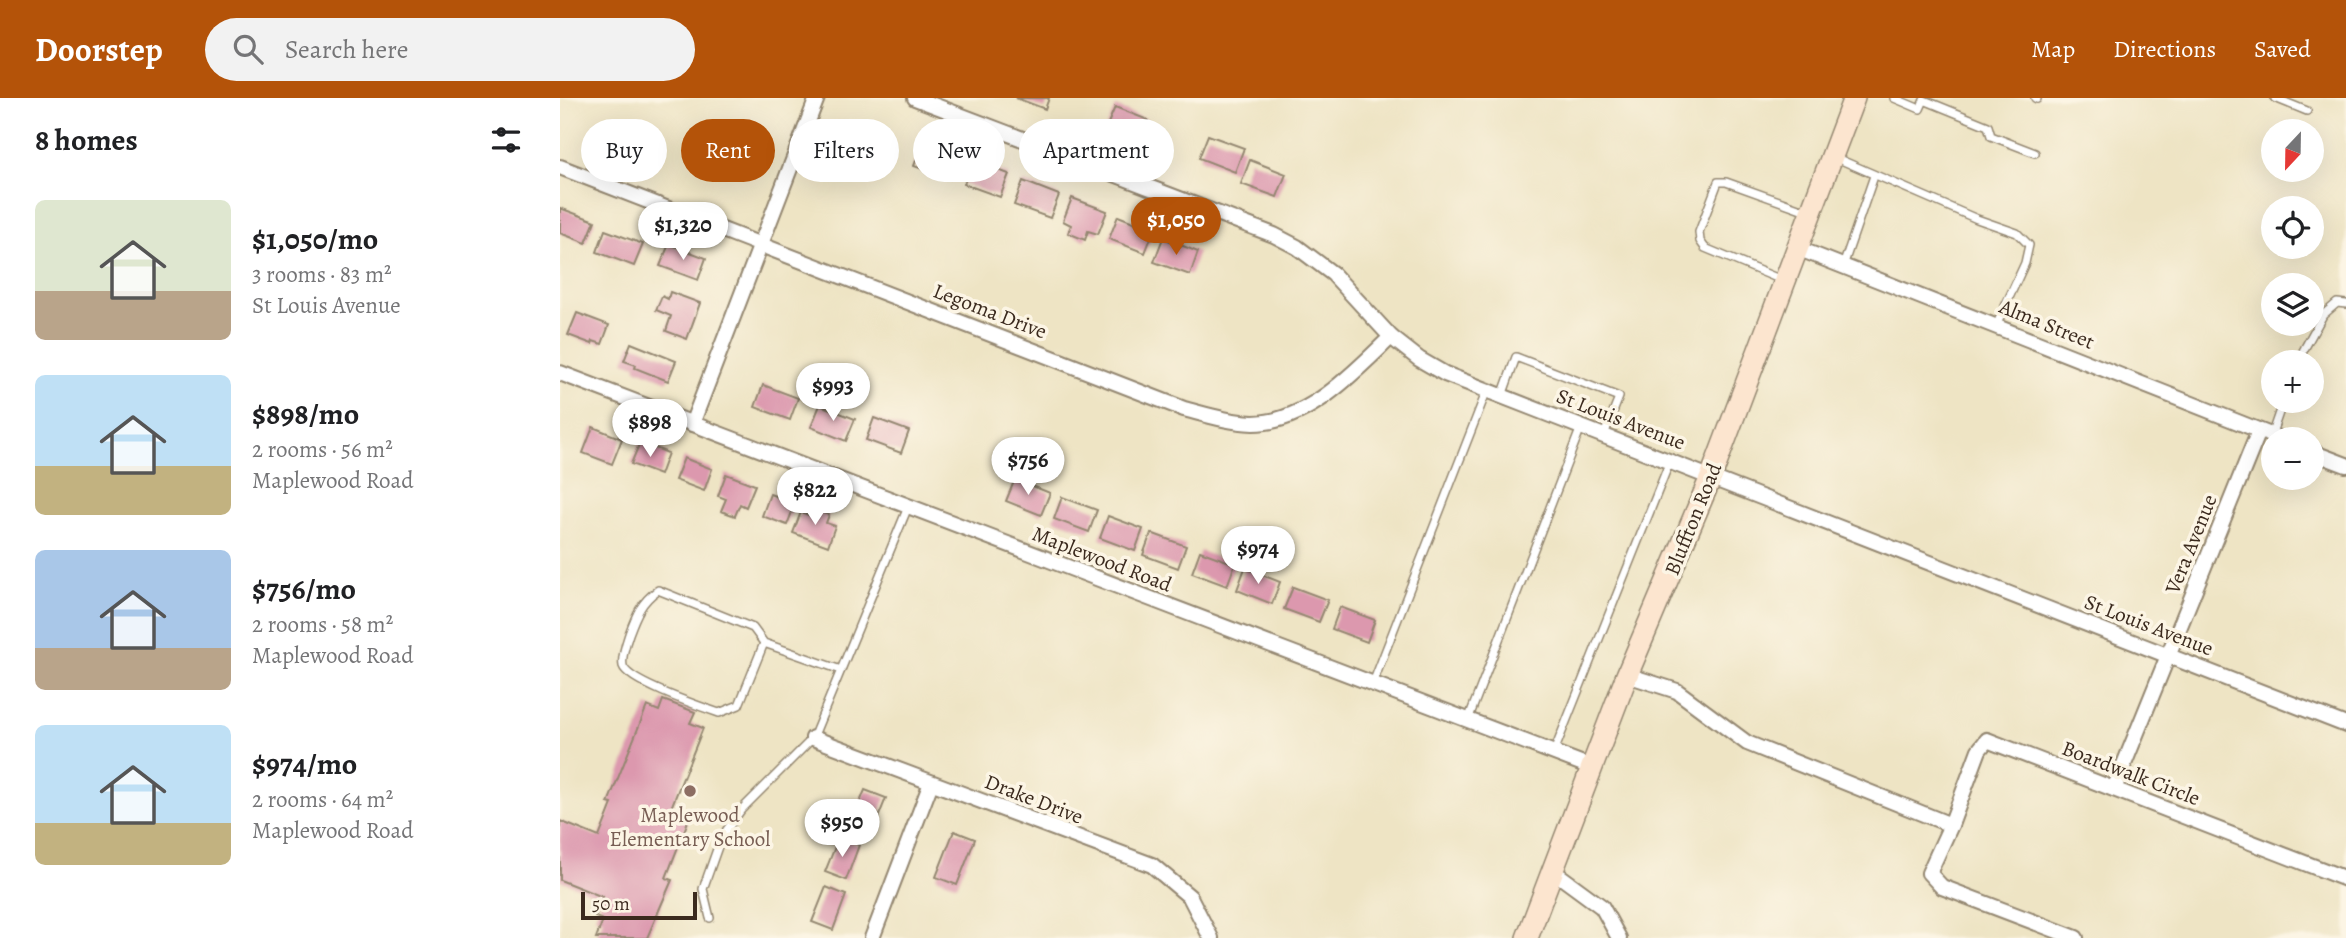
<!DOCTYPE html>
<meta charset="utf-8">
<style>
:root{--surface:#fff;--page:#f2f2f2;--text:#202124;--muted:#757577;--accent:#b45309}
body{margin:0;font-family:Alegreya,serif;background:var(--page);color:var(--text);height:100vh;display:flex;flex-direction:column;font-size:26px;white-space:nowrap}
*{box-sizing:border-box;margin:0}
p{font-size:23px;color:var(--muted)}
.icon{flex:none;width:38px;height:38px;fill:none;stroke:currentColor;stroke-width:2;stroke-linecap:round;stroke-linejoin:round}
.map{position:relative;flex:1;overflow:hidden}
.panel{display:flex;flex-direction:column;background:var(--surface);width:560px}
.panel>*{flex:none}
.banner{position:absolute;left:21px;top:21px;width:665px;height:63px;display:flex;gap:14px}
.needle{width:46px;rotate:202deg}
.tools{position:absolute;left:1701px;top:21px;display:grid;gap:14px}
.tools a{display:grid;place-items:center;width:63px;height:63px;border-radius:50%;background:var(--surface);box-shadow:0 7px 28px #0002;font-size:35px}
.scale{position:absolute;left:21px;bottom:18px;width:116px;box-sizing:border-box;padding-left:7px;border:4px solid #3b2a1e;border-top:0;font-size:19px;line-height:24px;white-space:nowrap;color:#3b2a1e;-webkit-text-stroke:5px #fcf5e5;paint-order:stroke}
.price{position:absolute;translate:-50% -60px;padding:0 16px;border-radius:24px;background:#fff;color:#222;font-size:23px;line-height:46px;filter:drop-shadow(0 2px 4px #0008)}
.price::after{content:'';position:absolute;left:50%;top:42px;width:21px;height:16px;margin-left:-10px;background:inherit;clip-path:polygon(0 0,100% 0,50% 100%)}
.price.selected{background:var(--accent);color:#fff}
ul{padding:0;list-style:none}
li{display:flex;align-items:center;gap:21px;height:175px;padding:0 35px}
li span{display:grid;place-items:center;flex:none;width:196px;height:140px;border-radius:10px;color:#555}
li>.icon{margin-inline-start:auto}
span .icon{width:84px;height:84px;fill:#fffc;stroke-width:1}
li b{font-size:30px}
h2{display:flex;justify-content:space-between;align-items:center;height:84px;padding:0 35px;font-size:30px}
.chip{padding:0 24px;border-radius:32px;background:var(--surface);box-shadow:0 7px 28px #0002;font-size:24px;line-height:63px}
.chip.selected{background:var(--accent);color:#fff}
header{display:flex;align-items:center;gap:42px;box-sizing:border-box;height:98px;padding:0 35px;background:var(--accent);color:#fff}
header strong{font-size:33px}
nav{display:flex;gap:38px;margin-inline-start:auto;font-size:24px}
.search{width:490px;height:63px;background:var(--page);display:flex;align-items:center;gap:18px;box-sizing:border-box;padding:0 24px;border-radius:38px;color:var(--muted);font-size:26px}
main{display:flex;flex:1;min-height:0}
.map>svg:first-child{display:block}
.building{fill:#dc98ae}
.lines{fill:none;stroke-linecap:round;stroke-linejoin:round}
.lane-casing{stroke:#948771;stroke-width:10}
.street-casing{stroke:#948771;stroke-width:18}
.secondary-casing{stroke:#948771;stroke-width:24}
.lane{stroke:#fff;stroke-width:7}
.street{stroke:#fff;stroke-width:14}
.secondary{stroke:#fce5cf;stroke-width:21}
.education-dot{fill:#8d6e63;stroke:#fcf5e5;stroke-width:2.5}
.labels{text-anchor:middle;stroke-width:7;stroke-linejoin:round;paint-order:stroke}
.street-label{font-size:21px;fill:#3b2a1e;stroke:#fcf5e5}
.education-label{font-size:21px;fill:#785e54;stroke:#fcf5e5}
</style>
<header>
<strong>Doorstep</strong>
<div class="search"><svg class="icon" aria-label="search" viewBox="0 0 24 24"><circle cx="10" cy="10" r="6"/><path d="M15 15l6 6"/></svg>Search here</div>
<nav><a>Map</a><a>Directions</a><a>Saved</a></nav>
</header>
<main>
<section class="panel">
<h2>8 homes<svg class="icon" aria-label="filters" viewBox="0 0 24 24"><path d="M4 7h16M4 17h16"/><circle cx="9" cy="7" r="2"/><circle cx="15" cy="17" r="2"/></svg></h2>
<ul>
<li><span style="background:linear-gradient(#dfe7d0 65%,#b9a48a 0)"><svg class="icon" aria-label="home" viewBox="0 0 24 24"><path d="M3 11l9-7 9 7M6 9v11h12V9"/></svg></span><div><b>$1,050/mo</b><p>3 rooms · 83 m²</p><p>St Louis Avenue</p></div></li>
<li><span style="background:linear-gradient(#bfe0f5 65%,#c2b280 0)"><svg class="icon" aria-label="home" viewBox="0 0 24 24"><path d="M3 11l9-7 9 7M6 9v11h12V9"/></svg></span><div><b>$898/mo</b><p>2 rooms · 56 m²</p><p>Maplewood Road</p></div></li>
<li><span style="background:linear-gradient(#a9c7e8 70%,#b9a48a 0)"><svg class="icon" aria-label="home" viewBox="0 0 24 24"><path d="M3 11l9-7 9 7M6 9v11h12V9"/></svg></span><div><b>$756/mo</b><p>2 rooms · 58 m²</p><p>Maplewood Road</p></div></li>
<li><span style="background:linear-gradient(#bfe0f5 70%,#c2b280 0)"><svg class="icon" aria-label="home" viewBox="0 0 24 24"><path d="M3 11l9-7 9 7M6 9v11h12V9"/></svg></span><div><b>$974/mo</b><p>2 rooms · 64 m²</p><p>Maplewood Road</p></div></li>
</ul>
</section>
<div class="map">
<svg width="1786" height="840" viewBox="0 0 1786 840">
<rect width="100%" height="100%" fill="#fcf5e5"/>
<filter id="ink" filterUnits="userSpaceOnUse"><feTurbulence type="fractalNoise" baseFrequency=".0143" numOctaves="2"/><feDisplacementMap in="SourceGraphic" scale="14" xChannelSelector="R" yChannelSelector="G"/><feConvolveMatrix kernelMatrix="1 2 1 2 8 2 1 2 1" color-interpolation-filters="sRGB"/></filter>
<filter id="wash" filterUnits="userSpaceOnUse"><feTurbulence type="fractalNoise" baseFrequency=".00686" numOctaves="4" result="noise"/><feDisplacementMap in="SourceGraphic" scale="28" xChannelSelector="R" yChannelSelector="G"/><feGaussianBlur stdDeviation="1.57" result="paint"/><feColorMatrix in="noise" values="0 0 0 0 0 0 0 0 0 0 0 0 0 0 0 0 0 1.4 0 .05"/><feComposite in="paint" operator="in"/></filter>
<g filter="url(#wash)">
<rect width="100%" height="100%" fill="#eee4c4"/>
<g id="blocks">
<g class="building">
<path d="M 456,0 L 489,0 L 485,11 Z"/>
<path d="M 555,9 L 588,22 L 580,43 L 546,30 Z"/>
<path d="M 648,37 L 684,50 L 675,74 L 639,60 Z"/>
<path d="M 363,44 L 399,58 L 390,81 L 354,68 Z"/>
<path d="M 690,62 L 726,76 L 717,99 L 681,86 Z"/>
<path d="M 413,63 L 449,76 L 440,99 L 404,86 Z"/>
<path d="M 463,83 L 499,97 L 490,120 L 454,107 Z"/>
<path d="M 512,100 L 547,113 L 538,136 L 528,133 L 525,142 L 508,135 L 511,127 L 503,123 Z"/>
<path d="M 0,110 L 35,123 L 26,145 L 0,135 Z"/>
<path d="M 558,118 L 594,132 L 585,155 L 549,141 Z"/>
<path d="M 45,132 L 83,146 L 74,168 L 37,154 Z"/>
<path d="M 603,140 L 638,154 L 630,177 L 594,164 Z"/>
<path d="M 109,146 L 146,160 L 138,182 L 100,168 Z"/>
<path d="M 110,194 L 140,205 L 127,241 L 106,233 L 111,218 L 96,212 L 102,198 L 108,201 Z"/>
<path d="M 17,215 L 49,227 L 42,246 L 33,243 L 32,246 L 8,237 Z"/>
<path d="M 71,245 L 116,263 L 108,283 L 75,270 L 76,267 L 64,263 Z"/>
<path d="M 203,287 L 238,300 L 230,322 L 195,309 Z"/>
<path d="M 260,307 L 295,321 L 286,343 L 251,329 Z"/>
<path d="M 314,320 L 349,333 L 341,355 L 306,342 Z"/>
<path d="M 33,329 L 62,341 L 52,366 L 23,355 Z"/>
<path d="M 80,344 L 108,355 L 100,377 L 71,366 Z"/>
<path d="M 124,360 L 152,371 L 144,393 L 115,382 Z"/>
<path d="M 166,376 L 195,387 L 186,409 L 180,406 L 175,418 L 161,413 L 166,401 L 158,398 Z"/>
<path d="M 455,381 L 490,395 L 481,417 L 446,403 Z"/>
<path d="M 210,396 L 235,406 L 227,427 L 202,418 Z"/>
<path d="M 502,399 L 537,412 L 529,434 L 494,421 Z"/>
<path d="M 250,410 L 269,417 L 266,425 L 275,428 L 268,448 L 233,435 L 241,414 L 248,417 Z"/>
<path d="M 548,418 L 583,431 L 575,453 L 540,440 Z"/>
<path d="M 591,435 L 626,448 L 618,470 L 583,457 Z"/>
<path d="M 640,453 L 675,466 L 667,488 L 632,475 Z"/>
<path d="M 685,470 L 720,484 L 712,506 L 677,492 Z"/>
<path d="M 733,489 L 768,502 L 759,524 L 724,511 Z"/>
<path d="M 780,509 L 815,522 L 807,544 L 772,531 Z"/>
<path d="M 103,602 L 135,614 L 130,625 L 143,630 L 111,710 L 130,718 L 106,780 L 112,782 L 87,840 L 36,840 L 43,822 L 35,819 L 43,799 L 0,782 L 0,723 L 39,739 L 52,706 L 48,705 L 87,608 L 99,613 Z"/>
<path d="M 305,692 L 326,700 L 312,735 L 291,727 Z"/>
<path d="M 394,733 L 415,741 L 397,787 L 376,779 Z"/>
<path d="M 279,739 L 299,747 L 286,782 L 265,774 Z"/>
<path d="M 266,789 L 286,797 L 273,832 L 252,824 Z"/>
</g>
</g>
</g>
<g filter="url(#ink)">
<use href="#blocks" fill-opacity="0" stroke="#948771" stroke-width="2"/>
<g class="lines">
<g class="lane-casing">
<g id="lane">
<path d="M 1334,0 L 1360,11 L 1364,2 L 1428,28 L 1431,38 L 1475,55"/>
<path d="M 1475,0 L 1477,1"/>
<path d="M 1715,0 L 1747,13"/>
<path d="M 1274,59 L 1417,121 L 1457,135 L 1469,147 L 1465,165 L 1436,228"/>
<path d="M 1283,168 L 1314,78"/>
<path d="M 1224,183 L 1145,150 L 1140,143 L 1139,134 L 1158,84 L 1166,84 L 1247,113"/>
<path d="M 1737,264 L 1763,217 L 1777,205 L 1786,206"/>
<path d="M 942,298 L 956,259 L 1059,299 L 1044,337"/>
<path d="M 1711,338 L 1723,303"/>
<path d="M 204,545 L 179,607 L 159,615 C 142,609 68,584 63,568 C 61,559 66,545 69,536 C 76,517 81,504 98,492 L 193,530 L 204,545 L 281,572"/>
<path d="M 813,585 L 927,292"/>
<path d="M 908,622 L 1021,329"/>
<path d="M 994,654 L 1110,363"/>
<path d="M 150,820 L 143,791 L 161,740 L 181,712 L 253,640 L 348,409"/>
</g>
</g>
<g class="street-casing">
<g id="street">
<path d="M 355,0 L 714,137 L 737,149 L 773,176 L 831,239 L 859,261 L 885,276 L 1786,627"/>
<path d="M 0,69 L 624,311 C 647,317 669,324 693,325 C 748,325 794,274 831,239"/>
<path d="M 1237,150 L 1721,341"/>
<path d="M 0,275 L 1031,669"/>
<path d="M 132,326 L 257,0"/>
<path d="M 1752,354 L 1786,367"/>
<path d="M 1067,577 L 1117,593 L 1187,645 L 1391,727"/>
<path d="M 253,640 L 592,767 L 630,799 L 651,840"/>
<path d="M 1554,691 L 1699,333"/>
<path d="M 993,773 L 1042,809 L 1059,840"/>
<path d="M 312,840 L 371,685"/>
<path d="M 1516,840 L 1382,789 L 1369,775 L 1391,727 L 1419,652 L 1427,642 L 1786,781"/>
</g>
</g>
<g class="secondary-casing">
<path id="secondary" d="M 967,840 L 1067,577 L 1151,379 L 1294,0"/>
</g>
<use href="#lane" class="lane"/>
<use href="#street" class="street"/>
<use href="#secondary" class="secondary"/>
</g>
</g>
<circle class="education-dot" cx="130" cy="693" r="7"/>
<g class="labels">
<g class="street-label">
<text transform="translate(430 213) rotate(21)" y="7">Legoma Drive</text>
<text transform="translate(1487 226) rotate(22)" y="7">Alma Street</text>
<text transform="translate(1061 321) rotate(21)" y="7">St Louis Avenue</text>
<text transform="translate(1133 421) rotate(-68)" y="7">Bluffton Road</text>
<text transform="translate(1631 446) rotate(-68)" y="7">Vera Avenue</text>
<text transform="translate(542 461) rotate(21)" y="7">Maplewood Road</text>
<text transform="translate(1589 527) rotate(21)" y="7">St Louis Avenue</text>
<text transform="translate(1571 675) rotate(21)" y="7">Boardwalk Circle</text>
<text transform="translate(474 701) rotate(21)" y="7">Drake Drive</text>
</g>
<g class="education-label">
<text x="130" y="724">Maplewood<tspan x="130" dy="24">Elementary School</tspan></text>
</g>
</g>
</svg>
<div class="tools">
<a><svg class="needle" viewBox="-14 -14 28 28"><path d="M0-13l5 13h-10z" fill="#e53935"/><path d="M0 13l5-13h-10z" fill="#757577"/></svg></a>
<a><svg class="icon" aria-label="locate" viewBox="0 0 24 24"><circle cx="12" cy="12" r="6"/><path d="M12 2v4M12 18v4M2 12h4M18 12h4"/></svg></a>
<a><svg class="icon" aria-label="layers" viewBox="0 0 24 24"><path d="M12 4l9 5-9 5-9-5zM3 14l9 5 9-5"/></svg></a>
<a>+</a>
<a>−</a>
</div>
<div class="scale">50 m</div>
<b class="price selected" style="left:616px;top:159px">$1,050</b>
<b class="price" style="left:123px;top:164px">$1,320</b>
<b class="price" style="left:273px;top:325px">$993</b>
<b class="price" style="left:90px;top:361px">$898</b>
<b class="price" style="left:468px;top:399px">$756</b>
<b class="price" style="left:255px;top:429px">$822</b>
<b class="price" style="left:698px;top:488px">$974</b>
<b class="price" style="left:282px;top:761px">$950</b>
<div class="banner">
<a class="chip">Buy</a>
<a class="chip selected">Rent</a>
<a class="chip">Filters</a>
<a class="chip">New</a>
<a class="chip">Apartment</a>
</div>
</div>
</main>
